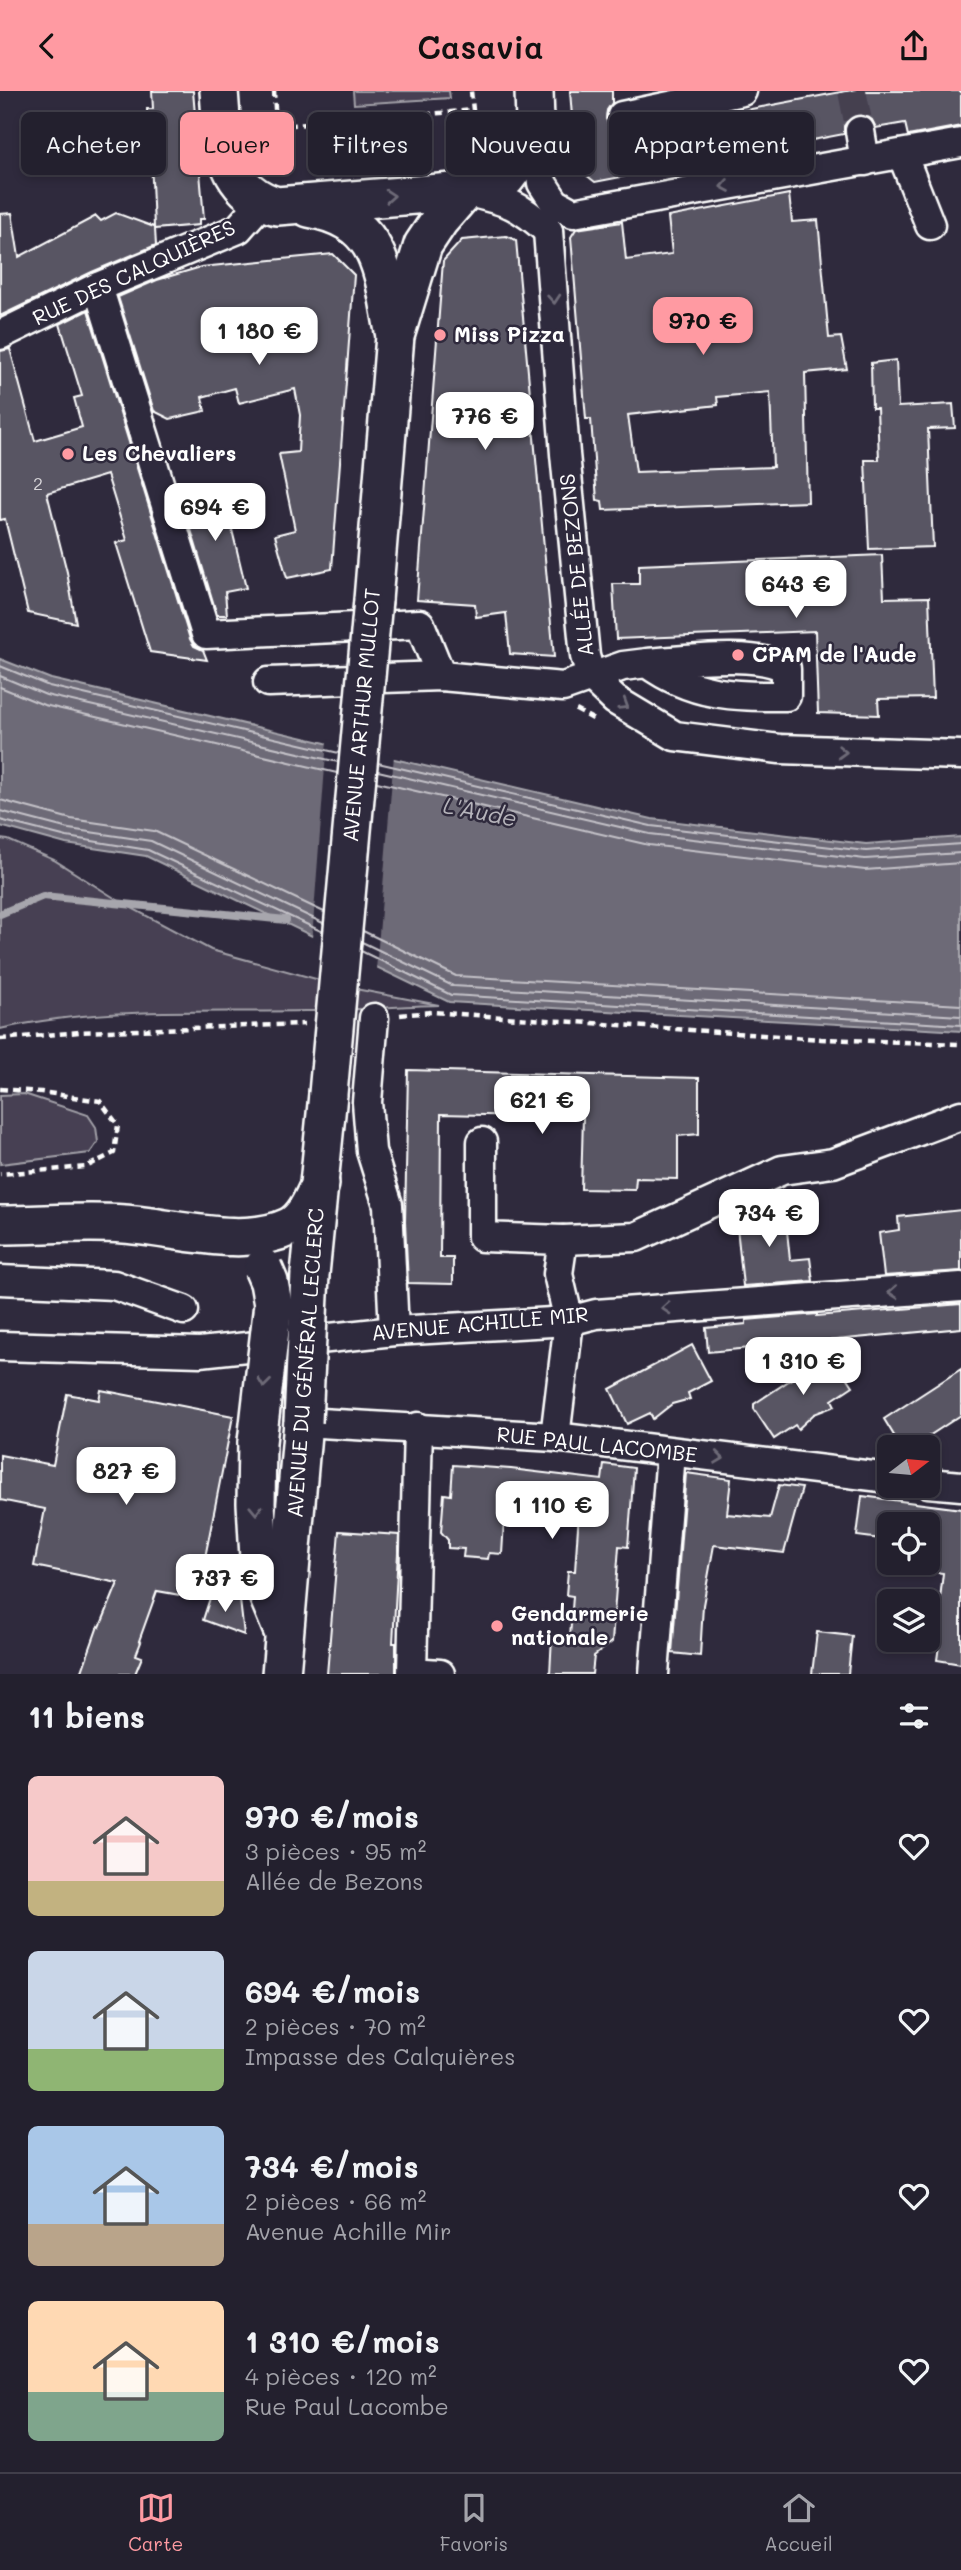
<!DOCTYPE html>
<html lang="fr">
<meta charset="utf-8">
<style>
:root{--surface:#23202e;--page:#2b2836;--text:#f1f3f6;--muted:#a3a3aa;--line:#403e4a;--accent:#ff9aa2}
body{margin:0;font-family:Mali,sans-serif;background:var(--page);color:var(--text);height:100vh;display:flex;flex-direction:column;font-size:26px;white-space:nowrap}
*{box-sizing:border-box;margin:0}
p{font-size:23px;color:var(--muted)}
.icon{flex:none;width:38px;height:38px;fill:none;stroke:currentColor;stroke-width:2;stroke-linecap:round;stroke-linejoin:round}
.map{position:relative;height:1583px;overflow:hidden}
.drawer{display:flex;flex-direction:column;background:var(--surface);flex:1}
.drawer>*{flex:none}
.banner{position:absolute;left:21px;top:21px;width:920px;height:63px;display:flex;gap:14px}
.needle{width:46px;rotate:74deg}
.tools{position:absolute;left:877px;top:1344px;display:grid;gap:14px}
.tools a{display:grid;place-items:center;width:63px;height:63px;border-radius:10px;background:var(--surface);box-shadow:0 4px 10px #0003,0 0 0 2px var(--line);font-size:35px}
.price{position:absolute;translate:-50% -60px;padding:0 16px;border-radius:14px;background:#fff;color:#222;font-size:23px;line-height:46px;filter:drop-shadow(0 2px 4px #0008)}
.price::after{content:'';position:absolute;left:50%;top:42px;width:21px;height:16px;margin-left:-10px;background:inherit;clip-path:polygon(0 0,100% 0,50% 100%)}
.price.active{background:var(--accent);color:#111}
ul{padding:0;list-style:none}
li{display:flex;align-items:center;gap:21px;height:175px;padding:0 28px}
li span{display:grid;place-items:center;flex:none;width:196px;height:140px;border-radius:10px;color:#555}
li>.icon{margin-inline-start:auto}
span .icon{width:84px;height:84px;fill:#fffc;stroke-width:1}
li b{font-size:30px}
h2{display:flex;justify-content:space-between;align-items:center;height:84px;padding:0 28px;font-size:30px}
.pill{padding:0 24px;border-radius:10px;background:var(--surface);box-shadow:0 4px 10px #0003,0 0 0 2px var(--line);font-size:24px;line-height:63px}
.pill.active{background:var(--accent);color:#111}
header{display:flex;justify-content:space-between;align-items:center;height:91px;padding:0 28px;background:var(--accent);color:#111;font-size:32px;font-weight:600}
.tab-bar{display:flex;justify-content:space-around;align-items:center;height:98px;border-top:2px solid var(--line);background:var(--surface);font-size:19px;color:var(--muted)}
.tab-bar a{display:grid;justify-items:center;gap:4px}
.tab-bar .active{color:var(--accent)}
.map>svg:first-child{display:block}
.green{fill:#464152;stroke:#a2a0a8;stroke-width:2}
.water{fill:#6d6a77;stroke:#a7a6ad;stroke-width:2}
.pier{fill:#2f2a3d}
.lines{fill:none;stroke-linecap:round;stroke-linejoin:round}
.shore{stroke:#c5c3c9;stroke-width:2}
.stream{stroke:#a7a6ad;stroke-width:8}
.building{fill:#595564;stroke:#fff;stroke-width:2;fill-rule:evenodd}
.minor-tunnel{stroke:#443f50;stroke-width:28;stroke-dasharray:28 14;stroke-linecap:butt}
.minor-casing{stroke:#fff;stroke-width:33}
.major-casing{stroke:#fff;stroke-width:42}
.path{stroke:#fff;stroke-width:4.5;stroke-dasharray:7 5;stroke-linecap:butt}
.minor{stroke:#2f2a3d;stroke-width:28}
.major{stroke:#2f2a3d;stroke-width:37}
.major-bridge-casing{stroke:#fff;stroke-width:42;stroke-linecap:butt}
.major-bridge{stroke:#2f2a3d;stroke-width:37}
.oneway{stroke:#6d6a77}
.poi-dot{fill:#ff9aa2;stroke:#2f2a3d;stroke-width:2.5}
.labels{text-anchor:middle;stroke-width:5;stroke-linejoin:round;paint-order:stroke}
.number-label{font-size:18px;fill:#d6d4d8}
.street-label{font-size:21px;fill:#fff;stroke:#2f2a3d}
.poi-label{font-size:21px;font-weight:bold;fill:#fff;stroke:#2f2a3d;text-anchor:start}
.water-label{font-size:23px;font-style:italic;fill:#b6b4bb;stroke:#2f2a3d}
</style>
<header><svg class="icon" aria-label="back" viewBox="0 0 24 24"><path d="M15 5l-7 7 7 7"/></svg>Casavia<svg class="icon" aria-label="share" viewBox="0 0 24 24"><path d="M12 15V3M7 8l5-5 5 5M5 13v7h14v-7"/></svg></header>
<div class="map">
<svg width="961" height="1583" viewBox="0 0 961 1583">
<rect width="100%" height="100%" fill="#2f2a3d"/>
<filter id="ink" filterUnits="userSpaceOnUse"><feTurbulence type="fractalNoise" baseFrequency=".0143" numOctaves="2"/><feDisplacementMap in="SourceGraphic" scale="14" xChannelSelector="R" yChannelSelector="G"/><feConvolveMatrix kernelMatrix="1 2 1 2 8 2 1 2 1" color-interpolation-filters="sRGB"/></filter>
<g filter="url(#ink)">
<g class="green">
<path d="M 353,0 L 449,0 L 450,7 L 354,13 Z"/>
<path d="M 503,28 C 498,58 485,68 456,74 L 454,32 Z"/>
<path d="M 0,748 L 8,749 L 54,769 L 124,813 L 211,859 L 345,896 L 439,914 C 394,915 349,920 305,920 C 202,922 101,915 0,938 Z"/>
<path d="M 24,1003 L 88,1024 L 96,1036 L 98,1051 L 90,1062 L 0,1073 L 0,1004 Z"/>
</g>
<path class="water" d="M 0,568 L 51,588 L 652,728 L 866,753 L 961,746 L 961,940 L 449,911 L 146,765 L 66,753 L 0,735 Z"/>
<path class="pier" d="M 327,649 L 394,664 L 376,879 L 312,848 Z"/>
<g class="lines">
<g class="shore">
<path d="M 0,575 L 49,595 L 339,662"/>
<path d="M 0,585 L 46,604 L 338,671"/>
<path d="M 0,596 L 44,614 L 337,682"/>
<path d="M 378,672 L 651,735 L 866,760 L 961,753"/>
<path d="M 378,680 L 650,743 L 865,768 L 961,762"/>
<path d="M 377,691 L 649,754 L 865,779 L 961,772"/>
<path d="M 0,709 L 71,728 L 154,740 L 324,821"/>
<path d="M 0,720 L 69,738 L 151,750 L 323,832"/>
<path d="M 0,729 L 67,746 L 148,759 L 323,841"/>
<path d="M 363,840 L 456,885 L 961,914"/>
<path d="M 362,851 L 453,895 L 961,925"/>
<path d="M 361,860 L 451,904 L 961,934"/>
</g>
<path class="stream" d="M 0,823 L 43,805 L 286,829"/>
</g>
<g class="building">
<path d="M 152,0 L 193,0 L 204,128 L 199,128 L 199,134 L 155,138 L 156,154 L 92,181 L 0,225 L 0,123 L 12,122 L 19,166 L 96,125 L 101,130 L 116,122 L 154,136 L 151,67 L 132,68 L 130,43 L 148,41 L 147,18 L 153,18 Z"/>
<path d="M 570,0 L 612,0 L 612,12 L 607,19 L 606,28 L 615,44 L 846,0 L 961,0 L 961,35 L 908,45 L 905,32 L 876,37 L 872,29 L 865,24 L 858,24 L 849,28 L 844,35 L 844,43 L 595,91 L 576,76 Z"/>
<path d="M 789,103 L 792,131 L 818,129 L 829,247 L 841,246 L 847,278 L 805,282 L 808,411 L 603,419 L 602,410 L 597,409 L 591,328 L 586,328 L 571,146 L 576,138 L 622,131 L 626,169 L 672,163 L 668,126 ZM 770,301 L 773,376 L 636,381 L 628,324 L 718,314 L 717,306 Z"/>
<path d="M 506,145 L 516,149 L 554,566 L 510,563 L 506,522 L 476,526 L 475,513 L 417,509 L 443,170 L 462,149 Z"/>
<path d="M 333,163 L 354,184 L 332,478 L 287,487 L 275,444 L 295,439 L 279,363 L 298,361 L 300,324 L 295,298 L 239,312 L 235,297 L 202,306 L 205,320 L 170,328 L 154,320 L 118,206 L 157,189 L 201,176 Z"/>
<path d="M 88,219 L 190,548 L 194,555 L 203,559 L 207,569 L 150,561 L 116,452 L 127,449 L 107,384 L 47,402 L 67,481 L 76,532 L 28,522 L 5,428 L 0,429 L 0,260 L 10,258 L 35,350 L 82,336 L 74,307 L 82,305 L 60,233 Z"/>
<path d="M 896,269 L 898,316 L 953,313 L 955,337 L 928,338 L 933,456 L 869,458 L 865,369 L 879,369 L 877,317 L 872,317 L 871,272 Z"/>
<path d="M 221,393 L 246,497 L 225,501 L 227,524 L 217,524 L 181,406 Z"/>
<path d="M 882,464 L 884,507 L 929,506 L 933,607 L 878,608 L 879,624 L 818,622 L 815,540 L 616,548 L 613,493 L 639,493 L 639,474 Z"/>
<path d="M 408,979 L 699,987 L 699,1043 L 678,1045 L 678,1088 L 636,1087 L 635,1099 L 581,1098 L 583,1026 L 441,1023 L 440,1167 L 453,1167 L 453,1193 L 408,1192 L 405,1131 Z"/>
<path d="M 784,1110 L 790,1169 L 810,1167 L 813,1190 L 743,1195 L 736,1126 Z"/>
<path d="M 961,1119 L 961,1180 L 884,1185 L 879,1142 L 899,1139 L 898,1126 Z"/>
<path d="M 961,1213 L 961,1237 L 708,1261 L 706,1237 L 746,1233 L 746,1229 L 817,1223 L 817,1225 Z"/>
<path d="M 692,1254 L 711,1290 L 688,1302 L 690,1308 L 672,1313 L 653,1328 L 650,1322 L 627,1333 L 610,1298 Z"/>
<path d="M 831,1262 L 853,1295 L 832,1309 L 835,1315 L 814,1323 L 798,1338 L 795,1334 L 774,1348 L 754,1318 L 754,1313 Z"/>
<path d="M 961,1278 L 961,1324 L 912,1356 L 901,1356 L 884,1328 Z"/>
<path d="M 101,1299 L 233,1325 L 197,1507 L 157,1500 L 139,1550 L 141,1551 L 136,1564 L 142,1566 L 135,1583 L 81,1583 L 98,1535 L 100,1536 L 118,1492 L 34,1475 L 45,1418 L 0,1409 L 0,1364 L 53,1374 L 67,1303 L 99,1309 Z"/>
<path d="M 604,1373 L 634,1377 L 628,1456 L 619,1455 L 612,1551 L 594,1565 L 592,1583 L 550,1583 L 552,1545 L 570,1546 L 573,1505 L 566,1504 L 568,1480 L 575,1480 L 579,1421 L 505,1414 L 502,1463 L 489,1462 L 488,1468 L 463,1466 L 464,1458 L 448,1457 L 448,1449 L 441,1441 L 444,1403 L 451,1404 L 453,1374 L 511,1378 L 602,1389 Z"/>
<path d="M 686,1382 L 731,1388 L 727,1423 L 770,1427 L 779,1394 L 802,1397 L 784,1462 L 714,1454 L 703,1514 L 700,1565 L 672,1562 Z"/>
<path d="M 862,1405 L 961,1418 L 961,1573 L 937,1569 L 943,1526 L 938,1525 L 943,1482 L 905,1477 L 906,1472 L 928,1472 L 928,1433 L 889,1433 L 889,1449 L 857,1445 Z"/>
<path d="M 339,1440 L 399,1444 L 393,1552 L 396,1552 L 396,1583 L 327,1583 Z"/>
<path d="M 211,1504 L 240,1509 L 244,1544 L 203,1529 Z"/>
<path d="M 817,1541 L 852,1545 L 848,1583 L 812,1583 Z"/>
</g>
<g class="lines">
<path class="minor-tunnel" d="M 852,0 L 860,40"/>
<g class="minor-casing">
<g id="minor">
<path d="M 622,25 L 742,0"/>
<path d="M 536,37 L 542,92 L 555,112 L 573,122 L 961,52"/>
<path d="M 860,40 L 865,70"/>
<path d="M 902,63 L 930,134"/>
<path d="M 465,100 C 506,110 516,111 548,140"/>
<path d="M 548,140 L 565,363 L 585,565 L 591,586 L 615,609 L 675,645 L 780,658 L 961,664"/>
<path d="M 98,196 L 206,543 L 420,533 L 441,585"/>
<path d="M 0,244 L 98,196 L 238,138 L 262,111"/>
<path d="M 268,591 L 441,585 L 563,596 L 623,575 L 647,572 C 693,605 731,605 786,605 L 786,578 C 761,559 679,570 647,572"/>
<path d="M 374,927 L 367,1011 L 371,1060 L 388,1114 L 394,1240"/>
<path d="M 482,1051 L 482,1146 L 563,1149 L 558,1183 L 569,1230 L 555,1346"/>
<path d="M 563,1149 L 636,1146 L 782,1079 L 833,1072 L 961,1024"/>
<path d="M 0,1189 L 114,1194 L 184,1219"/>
<path d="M 0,1255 L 200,1261 L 394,1240 L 569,1230 L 596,1223 L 961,1196"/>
<path d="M 303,1331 L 555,1346 L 889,1387"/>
<path d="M 418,1336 L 412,1581 L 440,1583"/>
<path d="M 928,1392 L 961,1395"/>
<path d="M 654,1583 L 671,1361"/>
</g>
</g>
<g class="major-casing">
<g id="major">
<path d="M 219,0 C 223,48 221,99 277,115 L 465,100 L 506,87 L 524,63 L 535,31 L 534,0"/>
<path d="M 309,117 C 382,130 382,178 394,240"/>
<path d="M 373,509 L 395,245 L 423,154 L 439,130 L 465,100"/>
<path d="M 0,1134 C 41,1134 83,1130 124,1133 C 173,1136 243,1158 289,1136 C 305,1128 313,1108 320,1093"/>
<path d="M 310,1183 L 328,1003"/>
<path d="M 257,1351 L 256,1412 L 260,1485 L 282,1538"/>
<path d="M 281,1583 L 303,1331"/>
</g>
</g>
<g class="path">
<path d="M 274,0 L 276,35 L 323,32 L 324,53 L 377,49 L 380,77"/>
<path d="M 253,34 L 276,33"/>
<path d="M 377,49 L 431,45 L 429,23 L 473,19 L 471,0"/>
<path d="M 576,619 L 593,628"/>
<path d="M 400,924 L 431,921 L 821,948 L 961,953"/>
<path d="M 0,948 L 80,941 L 304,933"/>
<path d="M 0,998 L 41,1001 L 100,1010 L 118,1034 L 114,1062 L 86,1076 L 0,1083"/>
</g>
<use href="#minor" class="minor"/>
<use href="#major" class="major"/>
<g class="major-bridge-casing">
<g id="major-bridge">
<path d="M 328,1003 L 373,509"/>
<path d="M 303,1331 L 310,1183"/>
<path d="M 257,1351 L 273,1213 L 269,1191 L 263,1177"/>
</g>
</g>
<use href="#major-bridge" class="major-bridge"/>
</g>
<defs><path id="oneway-chevron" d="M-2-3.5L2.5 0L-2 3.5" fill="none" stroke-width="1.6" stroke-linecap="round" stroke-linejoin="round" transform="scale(1.75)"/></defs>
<g class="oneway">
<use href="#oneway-chevron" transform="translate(725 95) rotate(170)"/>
<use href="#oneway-chevron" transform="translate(390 105) rotate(-4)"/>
<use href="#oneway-chevron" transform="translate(554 208) rotate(86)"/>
<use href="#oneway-chevron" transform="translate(624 614) rotate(32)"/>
<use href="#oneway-chevron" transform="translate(842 661) rotate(2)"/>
<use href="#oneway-chevron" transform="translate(893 1201) rotate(176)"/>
<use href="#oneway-chevron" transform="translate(666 1217) rotate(176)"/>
<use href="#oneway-chevron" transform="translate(264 1292) rotate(97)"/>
<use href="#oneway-chevron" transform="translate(719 1367) rotate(7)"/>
<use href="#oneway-chevron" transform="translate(256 1419) rotate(88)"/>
</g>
</g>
<g class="poi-dot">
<circle cx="440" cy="244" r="7"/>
<circle cx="68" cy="363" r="7"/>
<circle cx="738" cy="564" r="7"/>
<circle cx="497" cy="1535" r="7"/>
</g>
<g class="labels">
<g class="number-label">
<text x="38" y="399">2</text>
</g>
<g class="street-label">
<text transform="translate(134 182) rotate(-25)" y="7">RUE DES CALQUIÈRES</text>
<text transform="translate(577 474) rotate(-96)" y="7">ALLÉE DE BEZONS</text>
<text transform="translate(362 624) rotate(-85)" y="7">AVENUE ARTHUR MULLOT</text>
<text transform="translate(480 1233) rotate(-5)" y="7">AVENUE ACHILLE MIR</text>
<text transform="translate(306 1272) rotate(-86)" y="7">AVENUE DU GÉNÉRAL LECLERC</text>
<text transform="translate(597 1354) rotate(6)" y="7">RUE PAUL LACOMBE</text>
</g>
<g class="poi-label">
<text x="454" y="251">Miss Pizza</text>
<text x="82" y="370">Les Chevaliers</text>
<text x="752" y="571">CPAM de l'Aude</text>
<text x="511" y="1530">Gendarmerie<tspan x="511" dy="24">nationale</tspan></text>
</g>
<g class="water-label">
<text transform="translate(480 721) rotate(11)" y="8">L'Aude</text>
</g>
</g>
</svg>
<div class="tools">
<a><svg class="needle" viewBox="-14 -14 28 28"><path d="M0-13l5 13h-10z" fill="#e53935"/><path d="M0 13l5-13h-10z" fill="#a3a3aa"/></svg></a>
<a><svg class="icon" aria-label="locate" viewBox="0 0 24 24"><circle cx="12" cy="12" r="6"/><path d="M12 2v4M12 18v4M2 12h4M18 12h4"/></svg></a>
<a><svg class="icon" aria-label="layers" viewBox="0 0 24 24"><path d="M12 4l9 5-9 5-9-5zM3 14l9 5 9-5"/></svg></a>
</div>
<b class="price active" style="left:703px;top:266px">970 €</b>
<b class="price" style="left:259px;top:276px">1 180 €</b>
<b class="price" style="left:485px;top:361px">776 €</b>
<b class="price" style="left:215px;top:452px">694 €</b>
<b class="price" style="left:796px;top:529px">643 €</b>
<b class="price" style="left:542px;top:1045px">621 €</b>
<b class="price" style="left:769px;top:1158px">734 €</b>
<b class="price" style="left:803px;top:1306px">1 310 €</b>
<b class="price" style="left:126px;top:1416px">827 €</b>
<b class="price" style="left:552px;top:1450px">1 110 €</b>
<b class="price" style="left:225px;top:1523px">737 €</b>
<div class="banner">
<a class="pill">Acheter</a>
<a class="pill active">Louer</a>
<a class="pill">Filtres</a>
<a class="pill">Nouveau</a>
<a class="pill">Appartement</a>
</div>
</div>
<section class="drawer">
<h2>11 biens<svg class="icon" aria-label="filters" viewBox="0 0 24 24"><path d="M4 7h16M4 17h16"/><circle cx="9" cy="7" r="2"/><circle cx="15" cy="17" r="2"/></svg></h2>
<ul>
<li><span style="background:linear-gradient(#f6c9c9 75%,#c2b280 0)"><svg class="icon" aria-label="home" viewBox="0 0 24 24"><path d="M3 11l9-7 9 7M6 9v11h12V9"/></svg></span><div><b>970 €/mois</b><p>3 pièces · 95 m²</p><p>Allée de Bezons</p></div><svg class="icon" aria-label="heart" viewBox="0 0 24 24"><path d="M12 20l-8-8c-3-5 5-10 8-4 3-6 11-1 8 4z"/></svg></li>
<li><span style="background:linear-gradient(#c9d6e8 70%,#8fb573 0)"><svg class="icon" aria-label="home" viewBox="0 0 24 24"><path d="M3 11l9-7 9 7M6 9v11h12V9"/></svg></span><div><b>694 €/mois</b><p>2 pièces · 70 m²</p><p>Impasse des Calquières</p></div><svg class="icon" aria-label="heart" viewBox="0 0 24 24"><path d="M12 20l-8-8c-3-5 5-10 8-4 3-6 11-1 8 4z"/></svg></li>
<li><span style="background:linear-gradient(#a9c7e8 70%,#b9a48a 0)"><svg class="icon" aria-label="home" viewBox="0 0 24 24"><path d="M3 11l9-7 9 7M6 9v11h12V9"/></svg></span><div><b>734 €/mois</b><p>2 pièces · 66 m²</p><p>Avenue Achille Mir</p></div><svg class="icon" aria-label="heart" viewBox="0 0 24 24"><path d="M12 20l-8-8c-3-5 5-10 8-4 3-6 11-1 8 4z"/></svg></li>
<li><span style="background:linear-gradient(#ffd9b3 65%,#7fa58c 0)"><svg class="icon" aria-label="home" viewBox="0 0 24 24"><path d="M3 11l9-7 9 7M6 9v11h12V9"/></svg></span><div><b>1 310 €/mois</b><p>4 pièces · 120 m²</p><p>Rue Paul Lacombe</p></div><svg class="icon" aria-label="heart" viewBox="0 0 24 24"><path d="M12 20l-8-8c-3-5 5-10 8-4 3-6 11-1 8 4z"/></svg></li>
</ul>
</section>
<nav class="tab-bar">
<a class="active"><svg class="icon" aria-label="map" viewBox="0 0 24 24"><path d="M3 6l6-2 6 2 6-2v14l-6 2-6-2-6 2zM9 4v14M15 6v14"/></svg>Carte</a>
<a><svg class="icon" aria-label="saved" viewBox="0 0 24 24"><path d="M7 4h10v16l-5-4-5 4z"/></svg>Favoris</a>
<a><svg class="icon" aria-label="home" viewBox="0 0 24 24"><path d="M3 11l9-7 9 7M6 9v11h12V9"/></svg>Accueil</a>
</nav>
